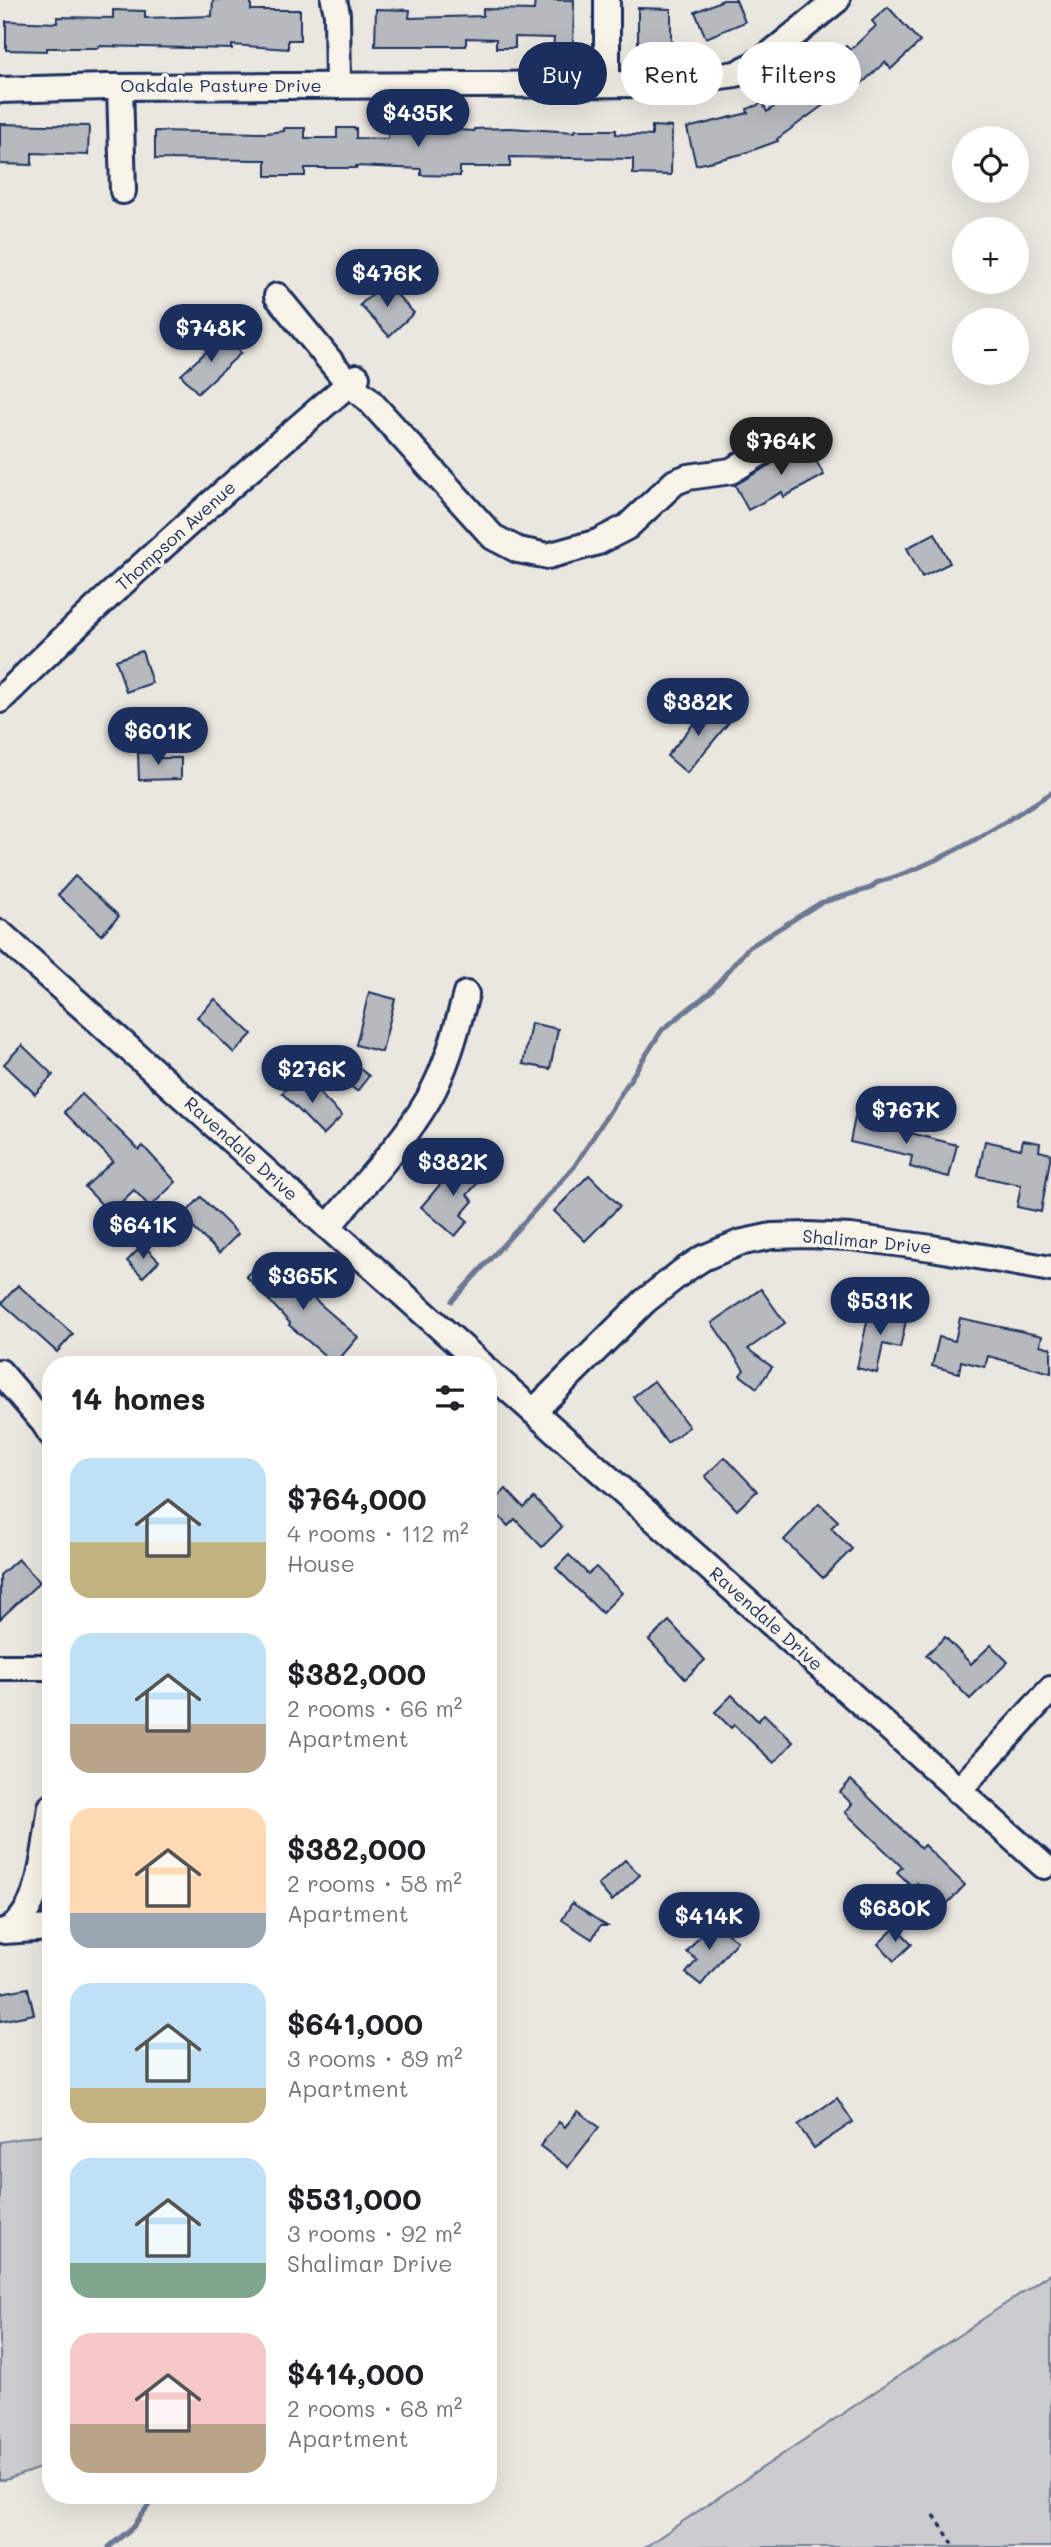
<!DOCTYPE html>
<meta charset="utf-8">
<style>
:root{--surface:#fff;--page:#f6f6f6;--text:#202124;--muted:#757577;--accent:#1b2f5e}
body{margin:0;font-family:Mali,sans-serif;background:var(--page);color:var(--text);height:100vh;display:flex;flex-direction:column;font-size:26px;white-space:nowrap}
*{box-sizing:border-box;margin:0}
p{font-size:23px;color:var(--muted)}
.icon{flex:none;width:38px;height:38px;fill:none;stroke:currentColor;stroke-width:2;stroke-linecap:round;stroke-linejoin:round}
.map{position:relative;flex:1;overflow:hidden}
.details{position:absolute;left:42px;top:1356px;width:455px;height:1148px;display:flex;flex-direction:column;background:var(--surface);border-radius:28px;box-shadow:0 7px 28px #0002}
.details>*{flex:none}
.banner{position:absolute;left:518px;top:42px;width:427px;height:63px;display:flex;gap:14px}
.fabs{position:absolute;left:952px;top:126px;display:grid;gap:14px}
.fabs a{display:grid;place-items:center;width:77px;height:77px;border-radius:50%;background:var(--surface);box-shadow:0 7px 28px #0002;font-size:35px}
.price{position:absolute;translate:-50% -60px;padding:0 16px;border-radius:24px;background:var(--accent);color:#fff;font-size:23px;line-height:46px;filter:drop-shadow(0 2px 4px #0008)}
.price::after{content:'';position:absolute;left:50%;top:42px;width:21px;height:16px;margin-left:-10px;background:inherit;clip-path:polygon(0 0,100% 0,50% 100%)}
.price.on{background:#222;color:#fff}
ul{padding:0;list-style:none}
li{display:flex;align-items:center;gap:21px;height:175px;padding:0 28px}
li span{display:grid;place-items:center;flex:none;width:196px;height:140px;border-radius:21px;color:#555}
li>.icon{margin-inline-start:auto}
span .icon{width:84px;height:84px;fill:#fffc;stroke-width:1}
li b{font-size:30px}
h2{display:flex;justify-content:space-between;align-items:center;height:84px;padding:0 28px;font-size:30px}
.tag{padding:0 24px;border-radius:32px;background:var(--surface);box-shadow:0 7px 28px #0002;font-size:24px;line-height:63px}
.tag.on{background:var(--accent);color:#fff}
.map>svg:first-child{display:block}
.green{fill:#cbcccd;stroke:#737e96;stroke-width:2}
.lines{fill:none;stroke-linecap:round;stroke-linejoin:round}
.stream{stroke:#6d7892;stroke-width:5}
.building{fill:#b6babf;stroke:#1b2f5e;stroke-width:2}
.minor-casing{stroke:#1b2f5e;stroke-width:30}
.path{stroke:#1b2f5e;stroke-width:3.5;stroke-dasharray:5 5;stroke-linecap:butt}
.minor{stroke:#f7f3e8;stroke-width:24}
.labels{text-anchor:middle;stroke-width:7;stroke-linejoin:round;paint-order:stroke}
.street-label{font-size:18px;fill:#1b2f5e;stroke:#f7f3e8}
</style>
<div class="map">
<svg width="1051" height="2547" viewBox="0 0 1051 2547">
<rect width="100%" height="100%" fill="#eae7e0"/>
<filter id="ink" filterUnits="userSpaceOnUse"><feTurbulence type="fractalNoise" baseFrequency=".0143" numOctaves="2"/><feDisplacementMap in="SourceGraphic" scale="14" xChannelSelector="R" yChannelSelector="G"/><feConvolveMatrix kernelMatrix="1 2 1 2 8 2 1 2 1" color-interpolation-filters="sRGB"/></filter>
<g filter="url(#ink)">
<g class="green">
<path d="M 51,2133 L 51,2464 L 6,2480 L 0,2480 L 0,2142 Z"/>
<path d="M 1051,2273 L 1051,2547 L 645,2547 Z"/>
</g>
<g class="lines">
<g class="stream">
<path d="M 452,1301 L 574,1167 L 662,1030 L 710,992 L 748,948 L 820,903 L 871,888 L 876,883 C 940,864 995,829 1051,793"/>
<path d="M 109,2547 L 133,2527 L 155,2496"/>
</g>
</g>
<g class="building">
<path d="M 213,0 L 251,0 L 251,10 L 300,10 L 300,40 L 288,40 L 288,49 L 232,45 L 232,49 L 99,46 L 99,48 L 47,48 L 47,51 L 6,50 L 6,21 L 57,23 L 57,17 L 113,18 L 113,10 L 145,11 L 145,18 L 212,16 Z"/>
<path d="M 535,0 L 574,0 L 573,49 L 553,48 L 554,38 L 515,37 L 515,48 L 496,48 L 496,39 L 466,38 L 466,46 L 375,46 L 376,9 L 410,10 L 409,18 L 483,16 L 483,9 L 534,10 Z"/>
<path d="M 723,0 L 736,0 L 745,22 L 706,38 L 695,12 Z"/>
<path d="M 888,7 L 920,42 L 891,69 L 885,62 L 845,99 L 840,93 L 777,139 L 778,141 L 742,154 L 696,165 L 687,128 L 748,113 L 747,109 L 763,103 L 767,112 L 821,72 L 846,46 L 850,50 L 876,26 L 872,21 Z"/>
<path d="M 638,8 L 671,9 L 671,46 L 638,45 Z"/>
<path d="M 0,124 L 89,126 L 88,155 L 32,153 L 32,165 L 0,164 Z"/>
<path d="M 389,126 L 474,131 L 474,129 L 509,128 L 575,132 L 575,130 L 616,130 L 616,134 L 652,136 L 652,126 L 672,127 L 671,175 L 633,174 L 633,159 L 510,157 L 510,167 L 460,167 L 460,176 L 421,175 L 421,169 L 356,166 L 356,168 L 305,168 L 305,176 L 266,176 L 266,160 L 155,159 L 155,131 L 266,133 L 284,131 L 284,128 L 305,128 L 305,138 L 337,138 L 337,128 L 356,128 L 356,138 L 388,139 Z"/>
<path d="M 385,282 L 414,313 L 389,336 L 360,305 Z"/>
<path d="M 224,335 L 241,353 L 198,393 L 181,375 Z"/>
<path d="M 805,441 L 824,475 L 784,497 L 782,492 L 748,510 L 735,485 L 792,452 Z"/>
<path d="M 935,533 L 950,563 L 922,577 L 907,548 Z"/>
<path d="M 142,651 L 152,683 L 126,692 L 116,660 Z"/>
<path d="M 710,704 L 730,721 L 687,773 L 667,756 Z"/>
<path d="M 138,753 L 160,753 L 160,758 L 181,758 L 181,779 L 139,780 Z"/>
<path d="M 75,876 L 119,916 L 101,935 L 58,895 Z"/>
<path d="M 369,992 L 395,999 L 382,1052 L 356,1045 Z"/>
<path d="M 215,999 L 252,1034 L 234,1053 L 197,1017 Z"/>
<path d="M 531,1023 L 558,1029 L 550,1069 L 523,1064 Z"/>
<path d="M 22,1045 L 53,1075 L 35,1094 L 4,1064 Z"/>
<path d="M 346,1058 L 369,1076 L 357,1091 L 334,1074 Z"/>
<path d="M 301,1075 L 342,1116 L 323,1135 L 282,1093 Z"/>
<path d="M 82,1094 L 139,1150 L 143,1146 L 176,1182 L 150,1207 L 134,1190 L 110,1213 L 85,1187 L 113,1161 L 64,1112 Z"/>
<path d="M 855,1117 L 892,1125 L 891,1128 L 957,1145 L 949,1177 L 910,1167 L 912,1156 L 850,1142 Z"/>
<path d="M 1023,1140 L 1040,1143 L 1039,1151 L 1051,1154 L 1041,1212 L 1017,1207 L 1021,1185 L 978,1176 L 985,1141 L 1021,1149 Z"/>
<path d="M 460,1161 L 482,1178 L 467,1195 L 473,1201 L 461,1215 L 468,1221 L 455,1236 L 421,1207 Z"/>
<path d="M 589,1175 L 620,1206 L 585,1241 L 554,1211 Z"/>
<path d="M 201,1197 L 238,1234 L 219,1253 L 182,1217 Z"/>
<path d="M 143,1245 L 159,1261 L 143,1277 L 127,1261 Z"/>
<path d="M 266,1257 L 308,1302 L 312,1297 L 358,1337 L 335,1364 L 289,1325 L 290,1323 L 246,1276 Z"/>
<path d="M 18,1285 L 73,1334 L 57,1352 L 2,1303 Z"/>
<path d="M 761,1289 L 785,1323 L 748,1349 L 772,1367 L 757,1388 L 740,1375 L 744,1370 L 712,1323 Z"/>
<path d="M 870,1308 L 907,1316 L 900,1348 L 883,1344 L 877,1373 L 857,1368 Z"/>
<path d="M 960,1318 L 1042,1336 L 1040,1345 L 1051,1348 L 1051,1373 L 988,1356 L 985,1367 L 961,1361 L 959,1373 L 932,1366 L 939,1337 L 955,1341 Z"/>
<path d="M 654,1381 L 689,1427 L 667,1443 L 633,1397 Z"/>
<path d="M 725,1457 L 757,1491 L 737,1510 L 705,1476 Z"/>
<path d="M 506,1489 L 524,1508 L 534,1498 L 562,1527 L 542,1547 L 515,1519 L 508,1526 L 489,1506 Z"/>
<path d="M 819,1503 L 838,1521 L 831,1528 L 852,1549 L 823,1578 L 784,1540 Z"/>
<path d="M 569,1555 L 588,1574 L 596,1567 L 622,1593 L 602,1613 L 556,1568 Z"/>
<path d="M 18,1559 L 40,1582 L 0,1619 L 0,1575 Z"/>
<path d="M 669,1621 L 705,1660 L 685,1679 L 649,1640 Z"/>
<path d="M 945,1637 L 971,1664 L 991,1645 L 1008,1662 L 970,1699 L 926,1655 Z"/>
<path d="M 732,1695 L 758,1721 L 764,1714 L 793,1742 L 774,1763 L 734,1725 L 731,1728 L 715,1712 Z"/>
<path d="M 851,1780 L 921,1848 L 924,1845 L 965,1885 L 943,1908 L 917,1883 L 913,1887 L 897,1872 L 902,1867 L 845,1812 L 852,1804 L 840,1792 Z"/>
<path d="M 625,1860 L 640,1875 L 612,1901 L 598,1885 Z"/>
<path d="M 572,1903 L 602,1923 L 607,1926 L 600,1926 L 592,1939 L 562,1920 Z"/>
<path d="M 711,1921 L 737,1941 L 701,1985 L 686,1973 L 697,1960 L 687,1952 Z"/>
<path d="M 896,1927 L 912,1944 L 894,1961 L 878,1944 Z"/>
<path d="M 28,1988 L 34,2014 L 0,2021 L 0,1993 Z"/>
<path d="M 837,2098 L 853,2122 L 814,2148 L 798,2125 Z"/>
<path d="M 578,2111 L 599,2127 L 568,2167 L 540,2146 L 559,2122 L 565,2127 Z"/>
</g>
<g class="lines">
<g class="minor-casing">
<g id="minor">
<path d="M 334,0 L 337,14 L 338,86"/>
<path d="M 607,0 L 607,83"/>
<path d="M 120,87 L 123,191"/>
<path d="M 0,90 L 106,87 L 660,84 L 736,74 L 764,59 L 837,0"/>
<path d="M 277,296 L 349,384 L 368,399 L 493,537 L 518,550 L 548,556 L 598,542 L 627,527 L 675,482 L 688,477 L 731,471 L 784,439"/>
<path d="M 0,700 C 114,587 235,481 357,377"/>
<path d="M 0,933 L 482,1365"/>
<path d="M 328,1227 C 362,1186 401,1146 428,1100 C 447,1067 456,1031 466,994"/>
<path d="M 488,1371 L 1044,1866"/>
<path d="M 0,1372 L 44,1423 L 51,1434"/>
<path d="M 534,1411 L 645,1301 L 683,1271 L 703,1258 L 739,1243 L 772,1236 L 807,1235 L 851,1237 L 932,1248 L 1051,1269"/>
<path d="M 0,1667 L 51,1667"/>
<path d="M 958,1791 L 1051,1689"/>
<path d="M 9,1929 C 43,1909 45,1843 51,1807"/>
<path d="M 4,1931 L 51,1928"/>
</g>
</g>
<path class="path" d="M 934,2515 L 955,2547"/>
<use href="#minor" class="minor"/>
</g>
</g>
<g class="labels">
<g class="street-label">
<text x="221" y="92">Oakdale Pasture Drive</text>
<text transform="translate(176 536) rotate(-42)" y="6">Thompson Avenue</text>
<text transform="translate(241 1149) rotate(42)" y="6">Ravendale Drive</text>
<text transform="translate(867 1242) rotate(5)" y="6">Shalimar Drive</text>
<text transform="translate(766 1619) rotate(42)" y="6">Ravendale Drive</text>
</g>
</g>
</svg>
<div class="fabs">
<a><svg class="icon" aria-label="locate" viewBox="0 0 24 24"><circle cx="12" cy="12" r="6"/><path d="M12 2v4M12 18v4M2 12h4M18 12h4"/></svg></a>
<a>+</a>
<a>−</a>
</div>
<b class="price" style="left:418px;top:149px">$435K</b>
<b class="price" style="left:387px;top:309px">$476K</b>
<b class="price" style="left:211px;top:364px">$748K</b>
<b class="price on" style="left:781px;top:477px">$764K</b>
<b class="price" style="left:698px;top:738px">$382K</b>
<b class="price" style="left:158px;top:767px">$601K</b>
<b class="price" style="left:312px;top:1105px">$276K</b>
<b class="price" style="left:906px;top:1146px">$767K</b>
<b class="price" style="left:453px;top:1198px">$382K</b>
<b class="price" style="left:143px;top:1261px">$641K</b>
<b class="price" style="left:303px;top:1312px">$365K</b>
<b class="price" style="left:880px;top:1337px">$531K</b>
<b class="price" style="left:895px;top:1944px">$680K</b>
<b class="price" style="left:709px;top:1952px">$414K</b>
<div class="banner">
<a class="tag on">Buy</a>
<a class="tag">Rent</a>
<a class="tag">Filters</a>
</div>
<section class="details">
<h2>14 homes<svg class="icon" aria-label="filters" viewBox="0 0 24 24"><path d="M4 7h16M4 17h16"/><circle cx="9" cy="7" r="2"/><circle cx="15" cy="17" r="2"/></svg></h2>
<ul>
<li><span style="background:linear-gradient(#bfe0f5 60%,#c2b280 0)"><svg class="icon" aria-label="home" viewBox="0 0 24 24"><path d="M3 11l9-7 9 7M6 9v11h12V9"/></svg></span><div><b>$764,000</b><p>4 rooms · 112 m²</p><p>House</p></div></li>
<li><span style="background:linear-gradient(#bfe0f5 65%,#b9a48a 0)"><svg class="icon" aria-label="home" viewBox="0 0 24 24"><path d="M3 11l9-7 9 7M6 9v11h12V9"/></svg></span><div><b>$382,000</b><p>2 rooms · 66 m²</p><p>Apartment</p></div></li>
<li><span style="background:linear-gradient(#ffd9b3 75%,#9aa5b1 0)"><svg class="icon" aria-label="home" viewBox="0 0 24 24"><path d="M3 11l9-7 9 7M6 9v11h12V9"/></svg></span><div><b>$382,000</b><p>2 rooms · 58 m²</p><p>Apartment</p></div></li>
<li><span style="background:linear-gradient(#bfe0f5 75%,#c2b280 0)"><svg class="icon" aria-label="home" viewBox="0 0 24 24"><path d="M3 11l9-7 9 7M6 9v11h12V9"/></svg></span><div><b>$641,000</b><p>3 rooms · 89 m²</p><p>Apartment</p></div></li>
<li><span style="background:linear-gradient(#bfe0f5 75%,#7fa58c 0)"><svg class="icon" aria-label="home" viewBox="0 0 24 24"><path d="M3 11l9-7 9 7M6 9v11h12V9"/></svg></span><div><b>$531,000</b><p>3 rooms · 92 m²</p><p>Shalimar Drive</p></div></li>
<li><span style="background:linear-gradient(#f6c9c9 65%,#b9a48a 0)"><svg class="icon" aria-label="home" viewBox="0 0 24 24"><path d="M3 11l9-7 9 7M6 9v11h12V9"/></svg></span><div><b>$414,000</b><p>2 rooms · 68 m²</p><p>Apartment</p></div></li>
</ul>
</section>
</div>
